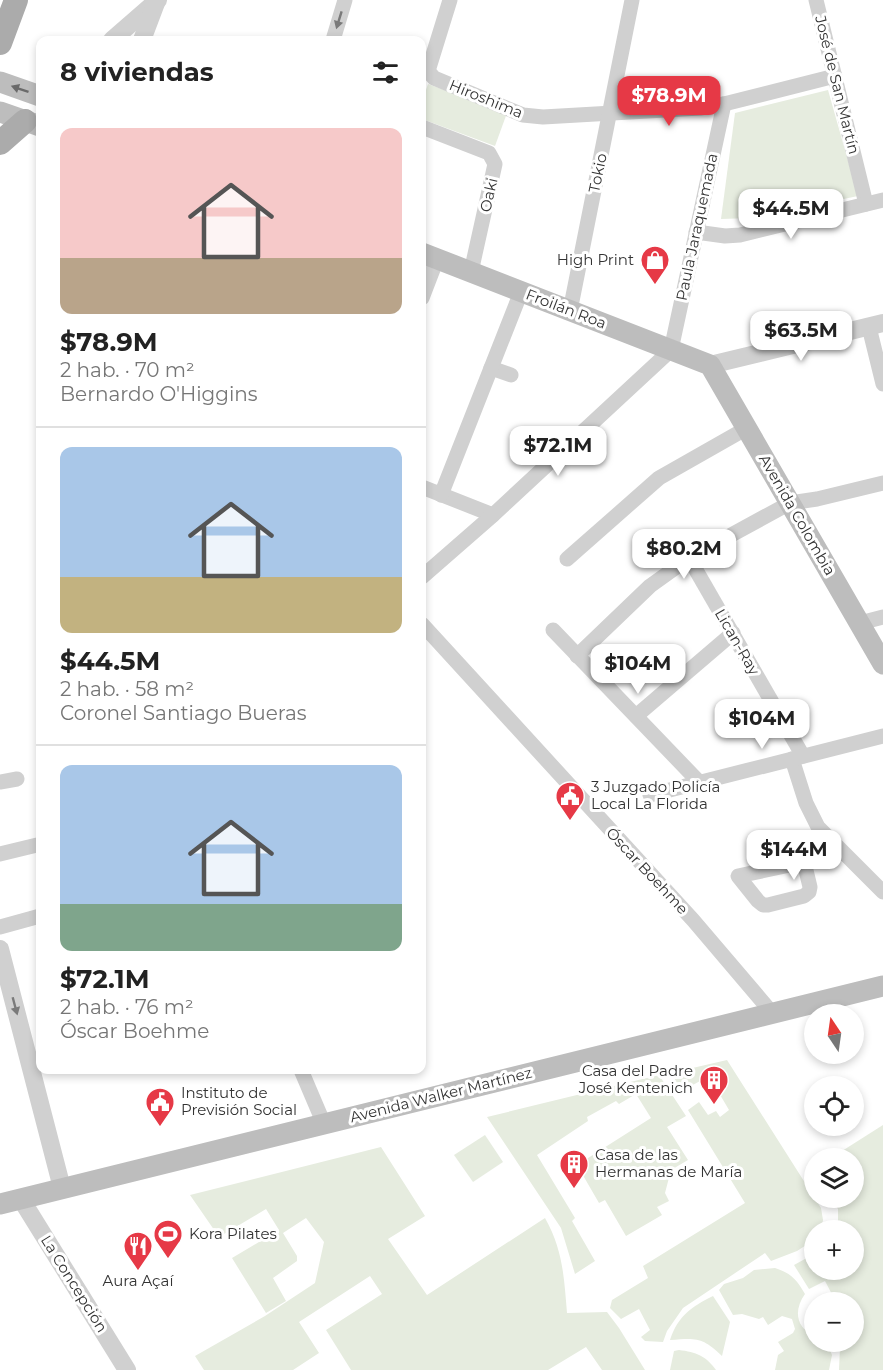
<!DOCTYPE html>
<html lang="es">
<meta charset="utf-8">
<style>
:root{--surface:#fff;--page:#f2f2f2;--text:#222;--muted:#767676;--line:#e0e0e0;--accent:#e63946}
body{margin:0;font-family:Montserrat,sans-serif;background:var(--page);color:var(--text);height:100vh;display:flex;flex-direction:column;font-size:22px;white-space:nowrap}
*{box-sizing:border-box;margin:0}
p{font-size:20px;color:var(--muted)}
.icon{flex:none;width:33px;height:33px;fill:none;stroke:currentColor;stroke-width:2;stroke-linecap:round;stroke-linejoin:round}
.map{position:relative;flex:1;overflow:hidden}
.sheet{position:absolute;left:36px;top:36px;width:390px;height:1038px;display:flex;flex-direction:column;background:var(--surface);border-radius:12px;box-shadow:0 3px 9px #0003}
.sheet>*{flex:none}
.needle{width:39px;rotate:347deg}
.controls{position:absolute;left:804px;top:1004px;display:grid;gap:12px}
.controls a{display:grid;place-items:center;width:60px;height:60px;border-radius:50%;background:var(--surface);box-shadow:0 3px 9px #0003;font-size:30px}
.price{position:absolute;translate:-50% -51px;padding:0 14px;border-radius:12px;background:#fff;color:#222;font-size:20px;line-height:39px;filter:drop-shadow(0 2px 3px #0008)}
.price::after{content:'';position:absolute;left:50%;top:36px;width:18px;height:14px;margin-left:-9px;background:inherit;clip-path:polygon(0 0,100% 0,50% 100%)}
.price.selected{background:var(--accent);color:#fff}
ul{padding:0;list-style:none}
li{display:grid;align-content:center;gap:12px;height:318px;padding:0 24px}
li+li{border-top:2px solid var(--line)}
li span{display:grid;place-items:center;height:186px;border-radius:12px;color:#555}
li>.icon{margin-inline-start:auto}
span .icon{width:108px;height:108px;fill:#fffc;stroke-width:1}
li b{font-size:26px}
h2{display:flex;justify-content:space-between;align-items:center;height:72px;padding:0 24px;font-size:26px}
.map>svg:first-child{display:block}
.green{fill:#e6ecdf}
.lines{fill:none;stroke-linecap:round;stroke-linejoin:round}
.minor{stroke:#d0d0d0;stroke-width:15}
.tertiary{stroke:#d0d0d0;stroke-width:18}
.secondary{stroke:#bdbdbd;stroke-width:21}
.primary{stroke:#ababab;stroke-width:24}
.oneway{fill:#7a7a7a}
.oneway2{fill:#6a6a6a}
.labels{text-anchor:middle;stroke-width:6;stroke-linejoin:round;paint-order:stroke}
.street-label{font-size:15px;fill:#333;stroke:#fff}
.poi-label{font-size:15px;fill:#333;stroke:#fff;text-anchor:start}
</style>
<div class="map">
<svg width="883" height="1370" viewBox="0 0 883 1370">
<rect width="100%" height="100%" fill="#fff"/>
<g class="green">
<path d="M 428,84 L 507,113 L 495,146 L 422,119 L 422,102 Z"/>
<path d="M 828,90 L 858,196 L 752,218 L 721,219 L 735,113 Z"/>
<path d="M 727,1060 L 821,1208 L 823,1220 L 821,1230 L 814,1230 L 814,1240 L 797,1251 L 771,1261 L 765,1253 L 683,1308 L 667,1331 L 663,1342 L 645,1341 L 641,1337 L 650,1330 L 639,1309 L 621,1319 L 610,1308 L 612,1300 L 648,1278 L 643,1266 L 745,1203 L 688,1110 L 699,1102 L 708,1115 L 716,1111 L 720,1117 L 729,1110 L 709,1076 L 682,1091 L 671,1073 Z"/>
<path d="M 659,1075 L 686,1116 L 667,1127 L 688,1160 L 671,1170 L 665,1193 L 669,1201 L 657,1207 L 662,1215 L 626,1236 L 605,1200 L 599,1203 L 577,1165 L 651,1118 L 636,1094 L 619,1104 L 616,1101 L 587,1117 L 588,1121 L 537,1155 L 575,1218 L 572,1221 L 595,1261 L 575,1274 L 561,1228 L 487,1117 Z"/>
<path d="M 883,1125 L 883,1370 L 839,1370 L 840,1347 L 849,1341 L 854,1341 L 855,1337 L 854,1334 L 854,1302 L 836,1302 L 825,1281 L 809,1289 L 794,1265 L 814,1254 L 814,1269 L 854,1269 L 854,1230 L 838,1230 L 838,1209 L 830,1197 L 854,1197 L 854,1158 L 831,1158 Z"/>
<path d="M 485,1135 L 503,1162 L 473,1182 L 454,1155 Z"/>
<path d="M 381,1147 L 425,1216 L 388,1239 L 427,1295 L 545,1218 C 563,1250 564,1277 567,1313 L 607,1312 L 619,1328 L 645,1370 L 602,1370 L 586,1347 L 548,1370 L 351,1370 L 326,1330 L 382,1294 L 370,1276 L 299,1322 L 319,1353 L 293,1370 L 204,1370 L 195,1356 L 265,1316 L 315,1283 L 324,1242 L 306,1218 L 283,1233 L 297,1256 L 297,1261 L 273,1278 L 286,1301 L 266,1313 L 232,1258 L 279,1230 L 266,1209 L 219,1237 L 190,1195 Z"/>
<path d="M 775,1268 C 791,1273 797,1280 805,1294 C 794,1309 795,1328 814,1335 L 814,1341 L 826,1341 L 832,1355 L 829,1370 L 775,1370 L 778,1355 L 784,1351 L 778,1342 L 793,1333 L 795,1329 L 792,1319 L 782,1316 L 768,1325 L 763,1317 L 759,1319 L 742,1314 L 733,1315 L 719,1290 L 724,1284 L 743,1278 L 754,1270 Z"/>
<path d="M 713,1296 L 730,1322 L 722,1356 C 702,1337 697,1338 670,1340 C 678,1316 691,1307 713,1296 Z"/>
<path d="M 679,1350 C 696,1352 706,1356 716,1370 L 670,1370 L 674,1351 Z"/>
</g>
<g class="lines">
<g class="minor">
<path d="M 450,0 L 428,71 L 434,78 L 523,115 L 543,117 L 700,108 L 724,104 L 835,76"/>
<path d="M 816,0 L 866,204"/>
<path d="M 333,40 L 345,0"/>
<path d="M 422,127 L 489,153 L 495,164 L 471,272"/>
<path d="M 696,232 L 725,236 L 740,235 L 883,200"/>
<path d="M 422,298 L 437,259"/>
<path d="M 570,311 L 632,0"/>
<path d="M 869,327 L 883,384"/>
<path d="M 491,368 L 511,375"/>
<path d="M 422,487 L 493,515"/>
<path d="M 441,495 L 521,292"/>
<path d="M 689,558 L 803,756"/>
<path d="M 567,559 L 659,478 L 747,428"/>
<path d="M 422,577 L 493,515 L 671,350 L 724,104"/>
<path d="M 860,623 L 883,617"/>
<path d="M 422,624 L 693,920 L 773,1014"/>
<path d="M 553,630 L 700,783"/>
<path d="M 577,656 L 650,586 L 689,558 L 790,503 L 817,499 L 883,483"/>
<path d="M 636,716 L 733,633"/>
<path d="M 792,759 L 806,803 L 818,827 L 883,892"/>
<path d="M 0,782 L 17,779"/>
<path d="M 650,795 L 883,736"/>
<path d="M 0,854 L 37,845"/>
<path d="M 804,862 L 810,887 L 809,892 L 804,896 L 768,905 L 763,905 L 758,901 L 738,876 L 804,862 L 842,852"/>
<path d="M 0,927 L 40,916"/>
<path d="M 301,1070 L 324,1124"/>
</g>
<g class="tertiary">
<path d="M 112,40 L 158,0"/>
<path d="M 142,40 L 156,3"/>
<path d="M 710,365 L 883,323"/>
<path d="M 0,949 L 62,1188"/>
<path d="M 21,1199 L 127,1370"/>
</g>
<g class="secondary">
<path d="M 0,82 L 40,96"/>
<path d="M 0,112 L 40,126"/>
<path d="M 422,253 L 710,365 L 883,664"/>
<path d="M 0,1204 L 883,986"/>
</g>
<g class="primary">
<path d="M 0,43 L 16,0"/>
<path d="M 0,143 L 25,121"/>
</g>
</g>
<defs><path id="oneway-solid" d="M-6-.8H1V-3.2L6.5 0L1 3.2V.8H-6Z" transform="scale(1.5)"/></defs>
<g class="oneway">
<use href="#oneway-solid" transform="translate(339 20) rotate(107)"/>
<use href="#oneway-solid" transform="translate(15 1006) rotate(75)"/>
</g>
<use class="oneway2" href="#oneway-solid" transform="translate(20 89) rotate(-161)"/>
<defs>
<g id="shop-pin" transform="scale(1.5)"><path d="M0 17L-7.5 6A9.5 9.5 0 1 1 7.5 6Z" fill="#e63946" stroke="#fff"/><path d="M-5-2.5h2.3a2.7 3.5 0 0 1 5.4 0H5L5.5 6h-11ZM-1.5-2.5h3a1.5 2.3 0 0 0-3 0Z" fill="#fff"/></g>
<g id="civic-pin" transform="scale(1.5)"><path d="M0 17L-7.5 6A9.5 9.5 0 1 1 7.5 6Z" fill="#e63946" stroke="#fff"/><path d="M-.6-6.5H3V-4.5H.6V-3L4-1V1h2V6H-6V1h2V-1L-.6-3ZM-1.2 2.5V6h2.4V2.5Z" fill="#fff"/></g>
<g id="building-pin" transform="scale(1.5)"><path d="M0 17L-7.5 6A9.5 9.5 0 1 1 7.5 6Z" fill="#e63946" stroke="#fff"/><path d="M-4-6H4V6H1V3H-1V6H-4ZM-2.5-4.3h1.7v1.8h-1.7ZM.8-4.3h1.7v1.8H.8ZM-2.5-1h1.7V.8h-1.7ZM.8-1h1.7V.8H.8Z" fill="#fff"/></g>
<g id="stadium-pin" transform="scale(1.5)"><path d="M0 17L-7.5 6A9.5 9.5 0 1 1 7.5 6Z" fill="#e63946" stroke="#fff"/><path d="M0-5a6.5 5 0 1 0 0 10a6.5 5 0 1 0 0-10ZM-3.5-1.8h7v3.6h-7Z" fill="#fff"/></g>
<g id="restaurant-pin" transform="scale(1.5)"><path d="M0 17L-7.5 6A9.5 9.5 0 1 1 7.5 6Z" fill="#e63946" stroke="#fff"/><path d="M-5-6h1v4h1v-4h1v4h1v-4h1v5L-1.5 .5V6h-2V.5L-5-1ZM5-6V6H3V1.5H1.5Q1.5-4 5-6Z" fill="#fff"/></g>
</defs>
<g fill-rule="evenodd">
<use href="#shop-pin" x="655" y="260"/>
<use href="#civic-pin" x="570" y="796"/>
<use href="#building-pin" x="714" y="1080"/>
<use href="#civic-pin" x="160" y="1102"/>
<use href="#building-pin" x="574" y="1164"/>
<use href="#stadium-pin" x="168" y="1234"/>
<use href="#restaurant-pin" x="138" y="1246"/>
</g>
<g class="labels">
<g class="street-label">
<text transform="translate(837 85) rotate(76)" y="5">José de San Martín</text>
<text transform="translate(486 99) rotate(22)" y="5">Hiroshima</text>
<text transform="translate(598 173) rotate(-78)" y="5">Tokio</text>
<text transform="translate(489 195) rotate(-77)" y="5">Oaki</text>
<text transform="translate(697 227) rotate(-78)" y="5">Paula Jaraquemada</text>
<text transform="translate(566 309) rotate(21)" y="5">Froilán Roa</text>
<text transform="translate(797 515) rotate(60)" y="5">Avenida Colombia</text>
<text transform="translate(737 642) rotate(60)" y="5">Lican-Ray</text>
<text transform="translate(647 871) rotate(47)" y="5">Óscar Boehme</text>
<text transform="translate(441 1095) rotate(-14)" y="5">Avenida Walker Martínez</text>
<text transform="translate(74 1284) rotate(58)" y="5">La Concepción</text>
</g>
<g class="poi-label">
<text x="634" y="265" text-anchor="end">High Print</text>
<text x="591" y="792">3 Juzgado Policía<tspan x="591" dy="17">Local La Florida</tspan></text>
<text x="693" y="1076" text-anchor="end">Casa del Padre<tspan x="693" dy="17">José Kentenich</tspan></text>
<text x="181" y="1098">Instituto de<tspan x="181" dy="17">Previsión Social</tspan></text>
<text x="595" y="1160">Casa de las<tspan x="595" dy="17">Hermanas de María</tspan></text>
<text x="189" y="1239">Kora Pilates</text>
<text x="138" y="1286" text-anchor="middle">Aura Açaí</text>
</g>
</g>
</svg>
<div class="controls">
<a><svg class="needle" viewBox="-14 -14 28 28"><path d="M0-13l5 13h-10z" fill="#e53935"/><path d="M0 13l5-13h-10z" fill="#767676"/></svg></a>
<a><svg class="icon" aria-label="locate" viewBox="0 0 24 24"><circle cx="12" cy="12" r="6"/><path d="M12 2v4M12 18v4M2 12h4M18 12h4"/></svg></a>
<a><svg class="icon" aria-label="layers" viewBox="0 0 24 24"><path d="M12 4l9 5-9 5-9-5zM3 14l9 5 9-5"/></svg></a>
<a>+</a>
<a>−</a>
</div>
<b class="price selected" style="left:669px;top:127px">$78.9M</b>
<b class="price" style="left:791px;top:240px">$44.5M</b>
<b class="price" style="left:801px;top:362px">$63.5M</b>
<b class="price" style="left:558px;top:477px">$72.1M</b>
<b class="price" style="left:684px;top:580px">$80.2M</b>
<b class="price" style="left:638px;top:695px">$104M</b>
<b class="price" style="left:762px;top:750px">$104M</b>
<b class="price" style="left:794px;top:881px">$144M</b>
<section class="sheet">
<h2>8 viviendas<svg class="icon" aria-label="filters" viewBox="0 0 24 24"><path d="M4 7h16M4 17h16"/><circle cx="9" cy="7" r="2"/><circle cx="15" cy="17" r="2"/></svg></h2>
<ul>
<li><span style="background:linear-gradient(#f6c9c9 70%,#b9a48a 0)"><svg class="icon" aria-label="home" viewBox="0 0 24 24"><path d="M3 11l9-7 9 7M6 9v11h12V9"/></svg></span><div><b>$78.9M</b><p>2 hab. · 70 m²</p><p>Bernardo O'Higgins</p></div></li>
<li><span style="background:linear-gradient(#a9c7e8 70%,#c2b280 0)"><svg class="icon" aria-label="home" viewBox="0 0 24 24"><path d="M3 11l9-7 9 7M6 9v11h12V9"/></svg></span><div><b>$44.5M</b><p>2 hab. · 58 m²</p><p>Coronel Santiago Bueras</p></div></li>
<li><span style="background:linear-gradient(#a9c7e8 75%,#7fa58c 0)"><svg class="icon" aria-label="home" viewBox="0 0 24 24"><path d="M3 11l9-7 9 7M6 9v11h12V9"/></svg></span><div><b>$72.1M</b><p>2 hab. · 76 m²</p><p>Óscar Boehme</p></div></li>
</ul>
</section>
</div>
